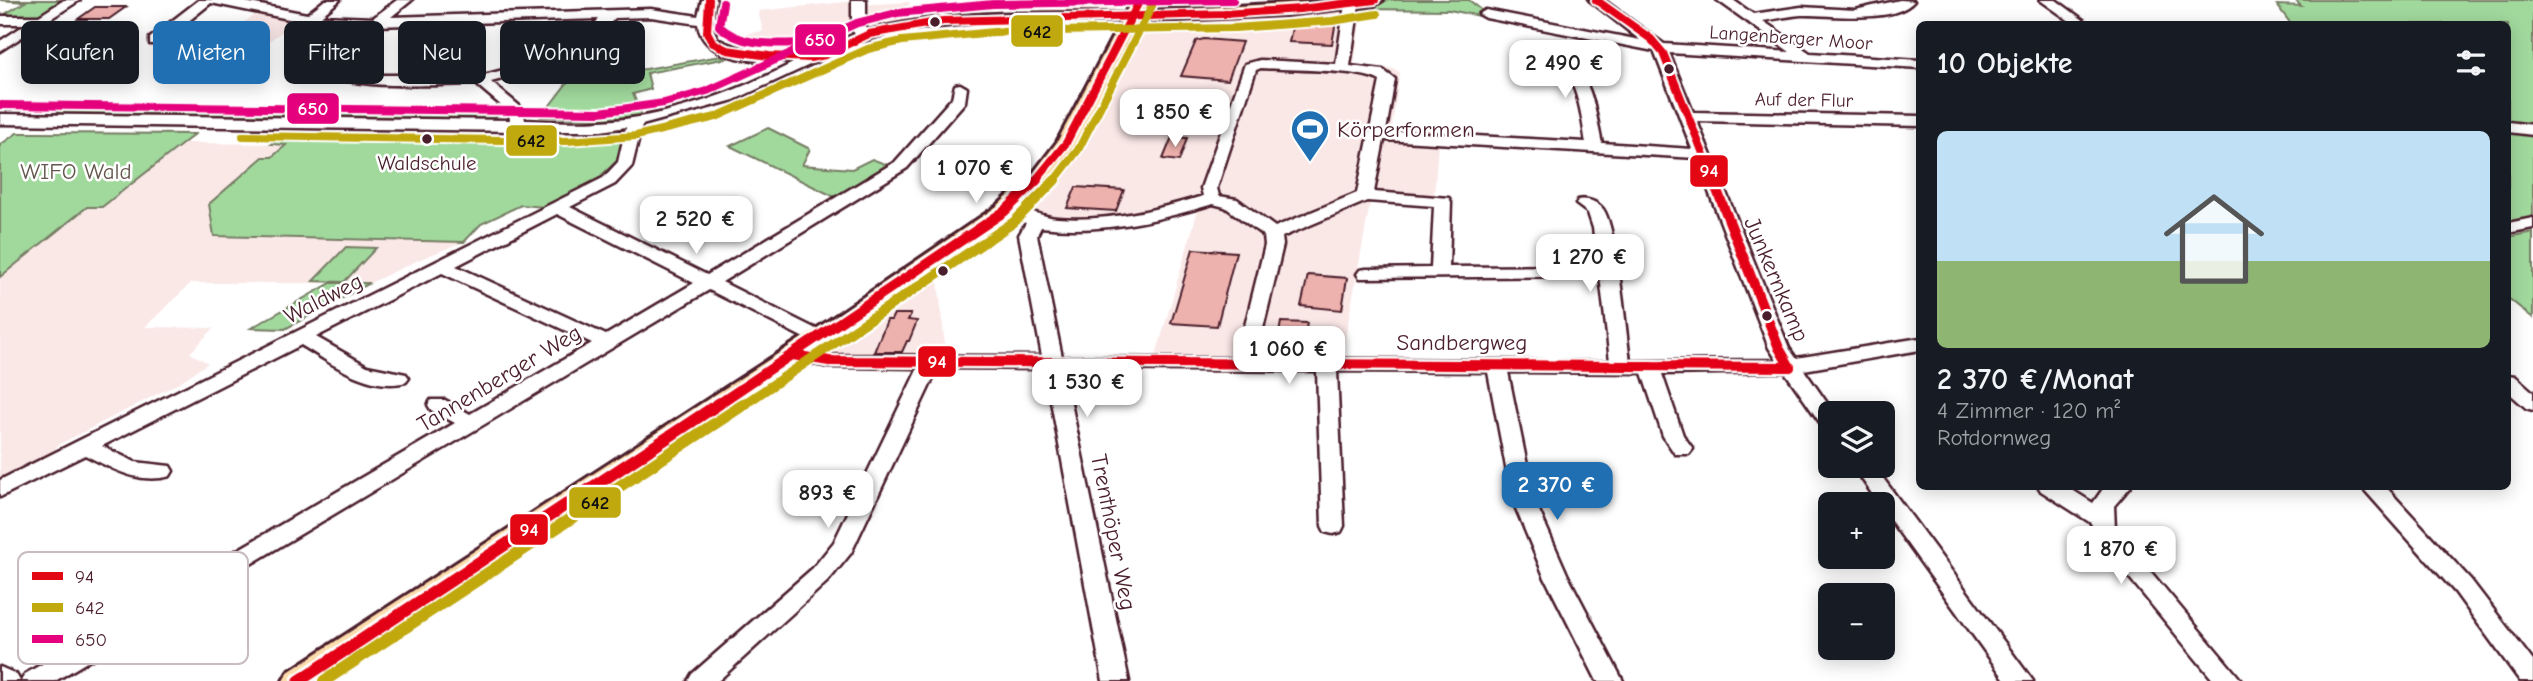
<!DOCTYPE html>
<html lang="de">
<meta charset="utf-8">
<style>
:root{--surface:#171b24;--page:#242831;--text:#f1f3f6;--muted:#9ea1a6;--accent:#1f6fb2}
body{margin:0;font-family:"Comic Neue",sans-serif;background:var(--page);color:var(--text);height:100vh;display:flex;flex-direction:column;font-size:26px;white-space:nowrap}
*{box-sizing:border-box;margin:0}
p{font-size:23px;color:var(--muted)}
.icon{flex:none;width:38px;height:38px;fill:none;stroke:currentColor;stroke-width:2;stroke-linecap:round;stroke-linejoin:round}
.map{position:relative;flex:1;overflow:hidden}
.drawer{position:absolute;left:1916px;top:21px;width:595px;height:469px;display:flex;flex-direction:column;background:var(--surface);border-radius:10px;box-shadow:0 4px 18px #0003}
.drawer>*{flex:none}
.banner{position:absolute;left:21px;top:21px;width:665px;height:63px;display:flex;gap:14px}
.fabs{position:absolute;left:1818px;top:401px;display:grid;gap:14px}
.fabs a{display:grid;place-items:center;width:77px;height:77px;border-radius:10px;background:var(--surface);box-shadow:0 4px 18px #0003;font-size:35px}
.price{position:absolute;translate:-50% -60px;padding:0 16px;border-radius:14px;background:#fff;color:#222;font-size:23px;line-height:46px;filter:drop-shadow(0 2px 4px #0008)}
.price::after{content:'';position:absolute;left:50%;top:42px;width:21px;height:16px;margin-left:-10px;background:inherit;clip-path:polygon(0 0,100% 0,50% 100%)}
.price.on{background:var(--accent);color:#fff}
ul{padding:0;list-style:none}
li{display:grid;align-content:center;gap:14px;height:371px;padding:0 21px}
li span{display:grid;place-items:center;height:217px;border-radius:10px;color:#555}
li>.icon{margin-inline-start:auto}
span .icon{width:126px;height:126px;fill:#fffc;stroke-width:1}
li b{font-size:30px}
h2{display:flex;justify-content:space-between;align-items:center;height:84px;padding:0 21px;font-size:30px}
.pill{padding:0 24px;border-radius:10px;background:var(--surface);box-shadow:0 4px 18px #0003;font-size:24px;line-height:63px}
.pill.on{background:var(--accent);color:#fff}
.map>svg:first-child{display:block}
.built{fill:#fae8e7}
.green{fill:#a1d99d;stroke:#767c64;stroke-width:2}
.building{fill:#eeb2ae;stroke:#4a1f2b;stroke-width:2}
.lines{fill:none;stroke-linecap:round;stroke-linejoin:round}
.minor-casing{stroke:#4a1f2b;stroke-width:5}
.major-casing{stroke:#4a1f2b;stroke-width:6}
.minor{fill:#fff;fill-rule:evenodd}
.major{fill:#fcdcac;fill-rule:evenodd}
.bus-1-far2-casing{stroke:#fff;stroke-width:12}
.bus-1-far1-casing{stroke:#fff;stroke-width:15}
.bus-1-casing{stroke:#fff;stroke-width:18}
.bus-2-far2-casing{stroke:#fff;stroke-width:12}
.bus-2-far1-casing{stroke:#fff;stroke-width:15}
.bus-2-casing{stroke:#fff;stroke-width:18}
.bus-3-casing{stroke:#fff;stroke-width:12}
.bus-1-far2{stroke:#e30613;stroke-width:8}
.bus-1-far1{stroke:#e30613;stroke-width:10}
.bus-1{stroke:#e30613;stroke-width:12}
.bus-2-far2{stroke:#c0a80f;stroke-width:8}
.bus-2-far1{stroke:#c0a80f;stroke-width:10}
.bus-2{stroke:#c0a80f;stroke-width:12}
.bus-3{stroke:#e5007d;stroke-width:8}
.bus-dot{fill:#4a1f2b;stroke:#fff;stroke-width:2.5}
.labels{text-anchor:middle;stroke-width:5;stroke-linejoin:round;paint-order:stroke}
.far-street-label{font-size:19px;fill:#4a1f2b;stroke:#fff}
.bus-label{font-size:21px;fill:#4a1f2b;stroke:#fff}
.poi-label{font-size:23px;fill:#4a1f2b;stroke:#fff;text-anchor:start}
.park-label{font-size:23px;fill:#64574d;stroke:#fff}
.street-label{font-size:23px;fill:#4a1f2b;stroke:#fff}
.key{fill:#fff;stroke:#c9bcbf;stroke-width:2}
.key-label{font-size:19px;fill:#4a1f2b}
.line-badge{stroke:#fff;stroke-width:2.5}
.badge-label{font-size:19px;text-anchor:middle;font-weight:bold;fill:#fff}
.pale-badge-label{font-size:19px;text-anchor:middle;font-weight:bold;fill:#111}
</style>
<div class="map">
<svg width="2533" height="681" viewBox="0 0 2533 681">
<rect width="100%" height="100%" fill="#fff"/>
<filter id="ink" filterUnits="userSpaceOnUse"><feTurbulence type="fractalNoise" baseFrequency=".0143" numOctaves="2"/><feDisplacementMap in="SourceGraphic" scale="14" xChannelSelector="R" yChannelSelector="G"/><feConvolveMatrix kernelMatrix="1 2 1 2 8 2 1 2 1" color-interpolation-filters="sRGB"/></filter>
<g filter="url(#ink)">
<g class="built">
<path d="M 1047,0 L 1128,0 L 1122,7 L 1113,10 L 1039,13 Z"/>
<path d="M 1153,0 L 1239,0 L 1242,9 L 1165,9 L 1154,5 Z"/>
<path d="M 855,1 L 856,5 L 910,2 L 904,21 L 853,34 L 812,51 L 785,53 L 747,50 L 724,37 L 763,31 L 758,11 Z"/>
<path d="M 1362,9 L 1354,65 L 1394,69 L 1400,72 L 1392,127 L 1439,131 L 1434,197 L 1372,193 L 1342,356 L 1156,355 L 1198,210 L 1194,197 L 1151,209 L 1092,218 L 1053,217 L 1026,211 L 1023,205 L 1070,152 L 1138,29 L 1143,25 L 1157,21 L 1257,18 Z"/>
<path d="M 259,12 L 296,21 L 249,56 L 216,56 L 229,46 L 210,46 Z"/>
<path d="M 185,143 L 287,144 L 272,157 L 214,236 L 464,242 L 425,257 L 370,283 L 191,283 L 145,327 L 214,328 L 190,353 L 208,363 L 177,384 L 58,445 L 53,453 L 0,482 L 0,277 L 87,207 L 102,207 Z"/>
<path d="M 937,272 L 946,354 L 833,354 L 830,351 L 828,345 Z"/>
</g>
<g class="green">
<path d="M 0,0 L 64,0 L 40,16 L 0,17 L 25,2 Z"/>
<path d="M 1389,0 L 1469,0 L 1483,11 L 1485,17 L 1449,10 L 1362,9 L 1367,4 Z"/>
<path d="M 2295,0 L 2533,0 L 2533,126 L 2508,123 L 2508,24 L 2291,24 L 2277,5 L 2301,6 Z"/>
<path d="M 720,56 L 728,58 L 647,73 L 651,89 L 633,94 L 642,116 L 607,119 L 541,117 L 577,70 L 646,69 Z"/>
<path d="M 61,109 L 509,112 L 482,123 L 50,117 Z"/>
<path d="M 768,128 L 810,149 L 802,165 L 852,169 L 872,159 L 893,167 L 841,200 L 730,146 Z"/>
<path d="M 2508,128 L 2533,131 L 2533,218 L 2508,223 Z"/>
<path d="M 624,129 L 627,130 L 618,160 L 594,182 L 545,207 L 521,205 L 481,224 L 464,242 L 214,236 L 209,204 L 263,157 L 272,157 L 286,145 L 271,144 L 279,136 L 541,141 Z"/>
<path d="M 17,133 L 34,133 L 195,134 L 102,207 L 87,207 L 0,277 L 0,145 Z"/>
<path d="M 2533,232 L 2533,318 L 2508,298 L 2508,237 Z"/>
<path d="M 346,247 L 376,248 L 344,282 L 313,281 Z"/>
<path d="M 331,283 L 370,283 L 285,329 L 251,328 Z"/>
</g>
<g class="building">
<path d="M 95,7 L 126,7 L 109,19 L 78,19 Z"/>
<path d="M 1294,19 L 1336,21 L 1332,44 L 1289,42 Z"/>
<path d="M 1204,39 L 1242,42 L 1228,80 L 1181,76 L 1196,41 Z"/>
<path d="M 1172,137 L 1187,138 L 1179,161 L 1163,159 Z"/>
<path d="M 1076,187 L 1124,190 L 1116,211 L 1067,208 Z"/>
<path d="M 1193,249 L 1236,252 L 1217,326 L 1171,323 Z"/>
<path d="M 1308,275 L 1347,278 L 1342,310 L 1301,306 Z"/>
<path d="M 894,314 L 911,314 L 908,320 L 917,321 L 909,341 L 907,341 L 902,352 L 874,352 L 887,320 L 891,320 Z"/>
<path d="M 1281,322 L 1307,323 L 1303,346 L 1277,344 Z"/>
</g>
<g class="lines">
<g class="minor-casing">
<g id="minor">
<path d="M 64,0 L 80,0 L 0,51 L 0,41 L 26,24 L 0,24 L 0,16 L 39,16 Z"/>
<path d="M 199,0 L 235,0 L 307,14 L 325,0 L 340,0 L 321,16 L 373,18 L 397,0 L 412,0 L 391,17 L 651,9 L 698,16 L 702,0 L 716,0 L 711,24 L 718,39 C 738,51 791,59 815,52 C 828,49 841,39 855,34 L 852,30 L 852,0 L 866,0 L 866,31 C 954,8 1042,13 1132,13 L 1139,17 L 1132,21 L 998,21 L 898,31 L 859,42 L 734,100 L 642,125 L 632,166 L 615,184 L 570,207 L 707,275 L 895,162 L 952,98 L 955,85 L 960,84 L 967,88 L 965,102 L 907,168 L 722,282 L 826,334 L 829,338 L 826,342 L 812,342 L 709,290 L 55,681 L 21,681 L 25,674 L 455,423 L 431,410 L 428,405 L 431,400 L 445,400 L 470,414 L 592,343 L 442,273 L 316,337 L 367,366 L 406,374 L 409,378 L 406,382 C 369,392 331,363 301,345 L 102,446 L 135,462 L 170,466 L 173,471 L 170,476 C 139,485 111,468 85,455 L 0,497 L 0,480 L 603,178 L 618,162 L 626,127 L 601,131 L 518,131 L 0,124 L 0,114 L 510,120 L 509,112 L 476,84 C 448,84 320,94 313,61 L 322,50 L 359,26 L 308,23 L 211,3 L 160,44 L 150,44 L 150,38 ZM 651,17 L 698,24 C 703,65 767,62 797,61 C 737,92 669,118 601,121 C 576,123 550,121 525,120 L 522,108 L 491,82 L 577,59 L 615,18 ZM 599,19 L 567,53 L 484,75 L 373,75 L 338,69 L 327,61 L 376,26 ZM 557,214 L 694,283 L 606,335 L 456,266 Z"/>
<path d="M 1352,0 L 1359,4 L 1350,66 L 1383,70 L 1395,79 L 1386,131 L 1586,142 C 1582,121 1578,68 1551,66 C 1540,65 1527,68 1519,61 C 1525,55 1535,57 1545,57 C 1591,57 1594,107 1602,143 L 1692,149 L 1654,51 L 1486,18 L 1479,14 L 1486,10 L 1640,40 L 1589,0 L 1604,0 L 1664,44 L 1790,52 L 1717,0 L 1733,0 L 1753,14 L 1801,7 L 1855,10 L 1900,0 L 1914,1 C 1893,25 1830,14 1801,15 C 1789,16 1775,19 1763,21 L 1810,53 L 1920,60 L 1920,68 L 1669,53 L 1693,112 L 1920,116 L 1920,126 L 1697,121 L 1789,348 L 1796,358 L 1920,338 L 1920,350 L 1804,370 L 1834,413 L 1830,413 L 1830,429 L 1823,427 L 1785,372 L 1662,374 L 1683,435 L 1693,449 L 1689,454 L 1675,454 L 1663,436 L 1642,373 L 1508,372 L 1534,499 L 1568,576 L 1623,681 L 1597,681 L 1544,576 L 1512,499 L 1488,372 L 1337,371 L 1344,526 L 1341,532 L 1333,534 L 1325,532 L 1322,526 L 1317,371 L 1064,369 L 1129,681 L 1103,681 L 1045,369 L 938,368 L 851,553 L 829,580 L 718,681 L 688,681 L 692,674 L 813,568 L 834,542 L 918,368 L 829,367 L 786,359 L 783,355 L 786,351 L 793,349 L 829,355 L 1042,356 L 1019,235 L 1026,223 L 999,215 L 997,211 L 999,207 C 1016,203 1039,217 1057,218 C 1107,222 1156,210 1203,196 L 1201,188 L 1245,64 L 1260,60 L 1336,64 L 1345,4 ZM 1261,68 C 1287,70 1360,69 1380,81 L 1357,193 L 1275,227 L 1237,199 L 1219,196 L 1217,188 L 1256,70 ZM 1384,140 L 1696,158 L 1769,348 L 1777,360 L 1630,361 C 1626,332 1617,228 1603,209 C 1597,201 1586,198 1578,200 L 1576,204 L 1588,213 L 1593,228 L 1598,266 L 1449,267 L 1451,202 L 1449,198 L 1374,192 ZM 1367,201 L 1434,206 L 1431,268 L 1366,269 L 1360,270 L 1357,274 L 1360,278 L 1600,276 L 1610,361 L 1256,358 L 1283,245 L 1282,237 ZM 1213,204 L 1225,207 L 1264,236 L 1265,245 L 1237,358 L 1062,357 L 1037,235 L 1041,227 C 1100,234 1156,221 1213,204 Z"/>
<path d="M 2040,0 L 2056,0 L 2089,24 L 2074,24 Z"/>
<path d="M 2508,122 L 2533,125 L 2533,135 L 2508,132 Z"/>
<path d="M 2533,218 L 2533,228 L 2508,233 L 2508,223 Z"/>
<path d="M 2508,375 L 2515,376 L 2533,392 L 2533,410 L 2526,408 L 2508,392 Z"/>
<path d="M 1853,466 L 1874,466 L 2033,681 L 2006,681 L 1883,510 L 1883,504 L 1879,504 Z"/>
<path d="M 2038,486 L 2066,486 L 2093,503 L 2105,486 L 2131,486 L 2114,506 L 2115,529 L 2242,681 L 2214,681 L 2097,538 L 2091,523 L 2041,491 Z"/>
<path d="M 2361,486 L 2385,486 L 2471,580 L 2533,661 L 2533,681 L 2520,681 L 2455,592 Z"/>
<path d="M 0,667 L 16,674 L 20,681 L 0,681 Z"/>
</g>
</g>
<g class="major-casing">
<path id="major" d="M 1132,0 L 1148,0 L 1143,11 C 1223,8 1303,0 1383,0 L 1375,5 L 1285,15 L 1137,22 L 1076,143 L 1048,180 L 1013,216 L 840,335 L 324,681 L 283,681 L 288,672 L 822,325 L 997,206 L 1034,172 L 1057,142 Z"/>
</g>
<use href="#minor" class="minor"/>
<use href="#major" class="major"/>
<g class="bus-1-far2-casing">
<g id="bus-1-far2">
<path d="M 709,0 L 707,32 L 713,43 L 727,50 L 769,56 L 810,58 L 825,55 L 869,34 L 943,21 L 1224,14 L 1300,9 L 1375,0"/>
<path d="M 1596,0 L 1651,39 L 1663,53 L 1714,181"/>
<path d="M 1035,181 L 1066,143 L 1140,0"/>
</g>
</g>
<g class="bus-1-far1-casing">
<g id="bus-1-far1">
<path d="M 1713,180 L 1779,348 L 1790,367"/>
<path d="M 793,355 L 829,361 L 1790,367"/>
<path d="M 717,405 L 1005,211 L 1037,180"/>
</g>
</g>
<g class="bus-1-casing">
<path id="bus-1" d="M 299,681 L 720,403"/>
</g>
<g class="bus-2-far2-casing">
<g id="bus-2-far2">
<path d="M 243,136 L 567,141 L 636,136 L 716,117 L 868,49 L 902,41 L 994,32 L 1235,28 L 1332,21 L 1377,14"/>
<path d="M 1054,181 L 1078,150 L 1152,6"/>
</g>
</g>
<g class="bus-2-far1-casing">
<path id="bus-2-far1" d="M 743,405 L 1014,222 L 1055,180"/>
</g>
<g class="bus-2-casing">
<path id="bus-2" d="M 324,681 L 746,403"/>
</g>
<g class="bus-3-casing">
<g id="bus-3">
<path d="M 723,3 L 719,26 C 743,49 781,43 812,43"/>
<path d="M 0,105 L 600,112 L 664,103 L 707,91 L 857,23 L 897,13 L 993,4 L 1233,0"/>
</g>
</g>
<use href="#bus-1-far2" class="bus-1-far2"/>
<use href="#bus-1-far1" class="bus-1-far1"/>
<use href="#bus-1" class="bus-1"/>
<use href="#bus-2-far2" class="bus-2-far2"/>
<use href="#bus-2-far1" class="bus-2-far1"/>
<use href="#bus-2" class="bus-2"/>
<use href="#bus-3" class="bus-3"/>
</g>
</g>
<defs>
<g id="stadium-pin" transform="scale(2.0125)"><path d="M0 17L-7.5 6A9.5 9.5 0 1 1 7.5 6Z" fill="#1f6fb2" stroke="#fff"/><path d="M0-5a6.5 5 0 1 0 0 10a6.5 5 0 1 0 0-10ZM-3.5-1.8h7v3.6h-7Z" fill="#fff"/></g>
</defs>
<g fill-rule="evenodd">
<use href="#stadium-pin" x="1310" y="129"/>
</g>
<g class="bus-dot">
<circle cx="935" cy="22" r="6"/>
<circle cx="1669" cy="69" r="6"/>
<circle cx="427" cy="139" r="6"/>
<circle cx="943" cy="271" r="6"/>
<circle cx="1767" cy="316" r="6"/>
</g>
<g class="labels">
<g class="far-street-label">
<text transform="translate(1791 37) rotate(4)" y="7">Langenberger Moor</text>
<text transform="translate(1804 99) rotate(1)" y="7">Auf der Flur</text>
</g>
<g class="bus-label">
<text x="427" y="170">Waldschule</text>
</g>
<g class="poi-label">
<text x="1337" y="137">Körperformen</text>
</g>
<g class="park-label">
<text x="76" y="179">WIFO Wald</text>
</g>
<g class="street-label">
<text transform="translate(1777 279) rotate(67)" y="8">Junkernkamp</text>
<text transform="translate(323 298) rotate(-27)" y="8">Waldweg</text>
<text x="1462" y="350">Sandbergweg</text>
<text transform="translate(499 378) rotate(-31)" y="8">Tannenberger Weg</text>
<text transform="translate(1114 532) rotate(79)" y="8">Trenthöper Weg</text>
</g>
</g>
<rect x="18" y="552" width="230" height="112" rx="10" class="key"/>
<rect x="32" y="572" width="31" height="8" fill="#e30613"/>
<rect x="32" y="603" width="31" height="9" fill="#c0a80f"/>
<rect x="32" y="635" width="31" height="8" fill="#e5007d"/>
<g class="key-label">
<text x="75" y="583">94</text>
<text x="75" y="614">642</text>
<text x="75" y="646">650</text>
</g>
<g class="line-badge">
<rect x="1010" y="14" width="54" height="34" rx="7" fill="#c0a80f"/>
<rect x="794" y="23" width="53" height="33" rx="7" fill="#e5007d"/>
<rect x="286" y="92" width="54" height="33" rx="7" fill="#e5007d"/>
<rect x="505" y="124" width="53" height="33" rx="7" fill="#c0a80f"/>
<rect x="1689" y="154" width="40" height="34" rx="7" fill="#e30613"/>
<rect x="917" y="345" width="40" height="33" rx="7" fill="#e30613"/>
<rect x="568" y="486" width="54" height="33" rx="7" fill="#c0a80f"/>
<rect x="509" y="513" width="40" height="33" rx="7" fill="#e30613"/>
</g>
<g class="badge-label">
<text x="820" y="46">650</text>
<text x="313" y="115">650</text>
<text x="1709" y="177">94</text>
<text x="937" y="368">94</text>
<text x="529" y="536">94</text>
</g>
<g class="pale-badge-label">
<text x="1037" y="38">642</text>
<text x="531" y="147">642</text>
<text x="595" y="509">642</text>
</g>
</svg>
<div class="fabs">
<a><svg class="icon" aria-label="layers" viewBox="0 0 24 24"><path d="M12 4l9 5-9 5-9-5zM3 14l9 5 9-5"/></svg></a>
<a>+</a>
<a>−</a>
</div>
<b class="price" style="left:1565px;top:100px">2 490 €</b>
<b class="price" style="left:1175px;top:149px">1 850 €</b>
<b class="price" style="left:976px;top:205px">1 070 €</b>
<b class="price" style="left:696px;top:256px">2 520 €</b>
<b class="price" style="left:1590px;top:294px">1 270 €</b>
<b class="price" style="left:1289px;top:386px">1 060 €</b>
<b class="price" style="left:1087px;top:419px">1 530 €</b>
<b class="price on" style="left:1557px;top:522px">2 370 €</b>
<b class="price" style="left:828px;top:530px">893 €</b>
<b class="price" style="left:2121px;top:586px">1 870 €</b>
<div class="banner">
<a class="pill">Kaufen</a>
<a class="pill on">Mieten</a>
<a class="pill">Filter</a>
<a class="pill">Neu</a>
<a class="pill">Wohnung</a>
</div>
<section class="drawer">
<h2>10 Objekte<svg class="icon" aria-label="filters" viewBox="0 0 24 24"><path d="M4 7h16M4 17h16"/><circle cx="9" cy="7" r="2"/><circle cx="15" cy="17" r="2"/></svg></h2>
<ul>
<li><span style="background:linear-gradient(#bfe0f5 60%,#8fb573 0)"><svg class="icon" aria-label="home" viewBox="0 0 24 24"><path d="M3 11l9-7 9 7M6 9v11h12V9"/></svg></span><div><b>2 370 €/Monat</b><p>4 Zimmer · 120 m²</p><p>Rotdornweg</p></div></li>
</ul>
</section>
</div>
